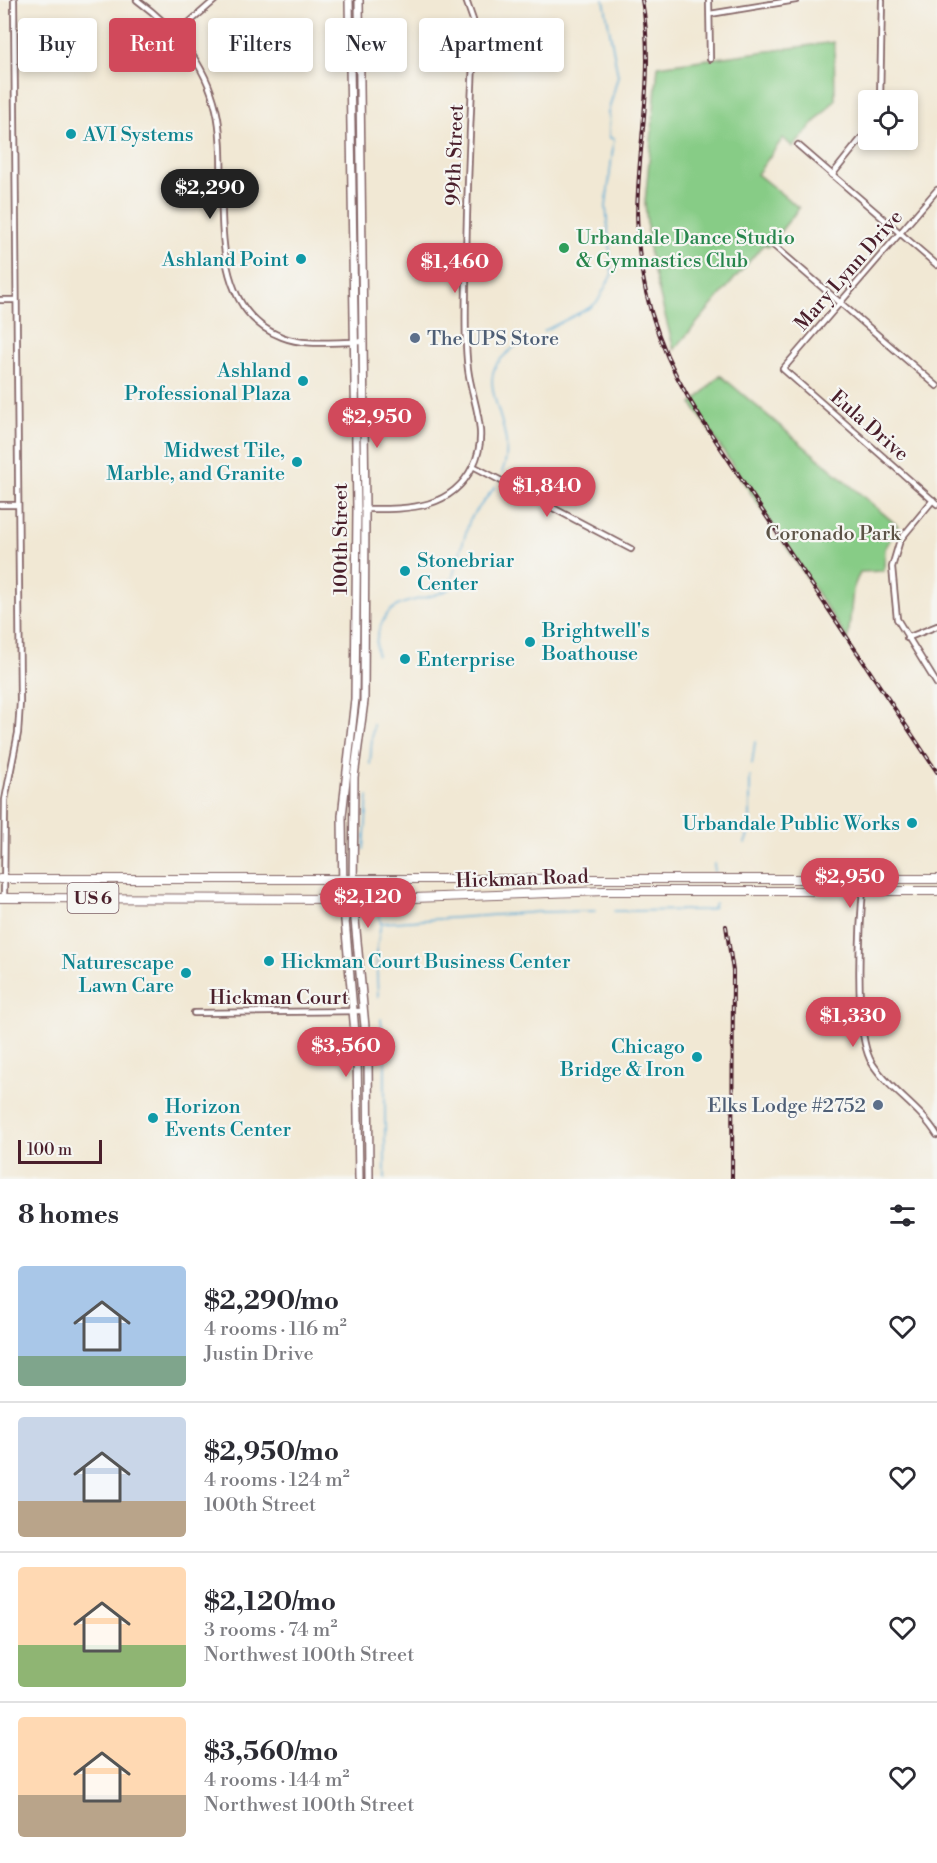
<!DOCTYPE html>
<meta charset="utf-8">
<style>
:root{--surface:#fff;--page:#f2f2f3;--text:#2b2b33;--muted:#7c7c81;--line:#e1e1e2;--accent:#d1495b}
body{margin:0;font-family:"Libre Bodoni",serif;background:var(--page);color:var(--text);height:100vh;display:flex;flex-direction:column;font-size:22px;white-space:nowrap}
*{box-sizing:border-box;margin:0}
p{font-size:20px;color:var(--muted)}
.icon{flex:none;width:33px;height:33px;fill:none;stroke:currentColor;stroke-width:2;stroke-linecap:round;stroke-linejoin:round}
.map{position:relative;height:1179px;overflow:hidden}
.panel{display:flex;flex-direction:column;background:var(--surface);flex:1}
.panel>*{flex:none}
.hud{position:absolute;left:18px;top:18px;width:600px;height:54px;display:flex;gap:12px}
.controls{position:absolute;left:858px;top:90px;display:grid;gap:12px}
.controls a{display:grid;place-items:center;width:60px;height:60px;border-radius:6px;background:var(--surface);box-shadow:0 3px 9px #0003;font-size:30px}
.scale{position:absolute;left:18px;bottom:15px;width:84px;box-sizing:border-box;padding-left:6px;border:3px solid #4a1f2b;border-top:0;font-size:16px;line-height:21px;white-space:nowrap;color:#4a1f2b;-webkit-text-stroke:4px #f6f6f2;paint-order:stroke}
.price{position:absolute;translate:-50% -51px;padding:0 14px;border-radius:21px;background:var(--accent);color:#fff;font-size:20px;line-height:39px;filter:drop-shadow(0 2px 3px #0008)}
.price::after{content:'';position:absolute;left:50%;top:36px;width:18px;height:14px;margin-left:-9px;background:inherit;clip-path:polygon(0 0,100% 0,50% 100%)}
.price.selected{background:#222;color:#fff}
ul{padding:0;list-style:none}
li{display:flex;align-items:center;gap:18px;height:150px;padding:0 18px}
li+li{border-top:2px solid var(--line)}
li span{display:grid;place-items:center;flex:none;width:168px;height:120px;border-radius:6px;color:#555}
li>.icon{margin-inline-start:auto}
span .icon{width:72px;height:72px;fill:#fffc;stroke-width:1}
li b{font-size:26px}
h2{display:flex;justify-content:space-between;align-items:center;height:72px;padding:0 18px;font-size:26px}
.tag{padding:0 21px;border-radius:6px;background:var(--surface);box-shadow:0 3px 9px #0003;font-size:21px;line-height:54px}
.tag.selected{background:var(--accent);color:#fff}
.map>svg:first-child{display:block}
.green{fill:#87cc86;stroke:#687658;stroke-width:1.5}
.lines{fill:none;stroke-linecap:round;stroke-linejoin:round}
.stream{stroke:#5baad5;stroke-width:1.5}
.street-casing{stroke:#846566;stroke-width:8}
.secondary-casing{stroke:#846566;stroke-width:10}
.primary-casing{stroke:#846566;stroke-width:10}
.street{stroke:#fff;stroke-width:4.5}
.secondary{stroke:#fff;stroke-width:7}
.primary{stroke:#fff;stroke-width:8}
.rail-casing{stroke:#4a1f2b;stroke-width:4}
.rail{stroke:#f6f6f2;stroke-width:1.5;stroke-dasharray:4.5;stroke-linecap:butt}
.culture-dot{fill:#0f9aa8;stroke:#f6f6f2;stroke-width:2}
.leisure-dot{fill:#2e9e5b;stroke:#f6f6f2;stroke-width:2}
.service-dot{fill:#5c6f8a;stroke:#f6f6f2;stroke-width:2}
.labels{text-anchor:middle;stroke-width:4.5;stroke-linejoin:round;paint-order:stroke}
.shield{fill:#f6f6f2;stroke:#7e6067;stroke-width:1.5}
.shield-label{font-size:18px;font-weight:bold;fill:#4a1f2b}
.culture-label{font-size:20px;fill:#0d838f;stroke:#f6f6f2;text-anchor:start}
.street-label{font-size:20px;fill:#4a1f2b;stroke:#f6f6f2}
.leisure-label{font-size:20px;fill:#27864d;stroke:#f6f6f2;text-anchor:start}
.service-label{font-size:20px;fill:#4e5e75;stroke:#f6f6f2;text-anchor:start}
.park-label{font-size:20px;fill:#5c5346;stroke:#f6f6f2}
</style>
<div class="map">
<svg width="937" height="1179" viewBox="0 0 937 1179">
<rect width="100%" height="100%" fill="#f6f6f2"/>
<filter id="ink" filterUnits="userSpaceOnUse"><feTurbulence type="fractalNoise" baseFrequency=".0167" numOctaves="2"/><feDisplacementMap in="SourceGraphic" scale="12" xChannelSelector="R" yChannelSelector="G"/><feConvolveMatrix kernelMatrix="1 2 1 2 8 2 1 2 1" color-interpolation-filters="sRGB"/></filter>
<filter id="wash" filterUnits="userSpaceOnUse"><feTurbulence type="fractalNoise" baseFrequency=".008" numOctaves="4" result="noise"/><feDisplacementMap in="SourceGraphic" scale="24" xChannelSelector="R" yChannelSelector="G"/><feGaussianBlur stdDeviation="1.35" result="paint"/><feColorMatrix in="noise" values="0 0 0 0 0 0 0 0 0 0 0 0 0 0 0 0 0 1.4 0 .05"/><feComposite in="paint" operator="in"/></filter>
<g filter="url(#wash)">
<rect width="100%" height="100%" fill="#f1e8d4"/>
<g class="green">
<path d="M 834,42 L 835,100 L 793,147 L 783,138 L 757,174 L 799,208 L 768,247 L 764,244 L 674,350 L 650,257 L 645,203 L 658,66 Z"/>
<path d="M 720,375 L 898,526 L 885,549 L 884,571 L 860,572 L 853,589 L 848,640 L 692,404 Z"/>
</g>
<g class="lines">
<g class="stream">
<path d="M 544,331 L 591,307 L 598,301 L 612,274 L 606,207 L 614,139 L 610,138 C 607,130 612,120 608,113 L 618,76 L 604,0"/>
<path d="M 502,472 C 519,434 482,396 495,367 C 500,357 510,351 518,344"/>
<path d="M 377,655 C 375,639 377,633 384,619 C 396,596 428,602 449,589 L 470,519 L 495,487"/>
<path d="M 370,764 L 373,724"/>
<path d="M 752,764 L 755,742"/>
<path d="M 745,843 L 750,830 L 750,777"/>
<path d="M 364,849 L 368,796"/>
<path d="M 714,864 L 715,872"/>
<path d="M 378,909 L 381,923 L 376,953 L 378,998"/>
<path d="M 614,911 L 706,910 L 713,908 L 715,903"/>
<path d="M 381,923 L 539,912 L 595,911"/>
<path d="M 381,1019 L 385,1054 L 385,1179"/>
</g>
</g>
</g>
<g filter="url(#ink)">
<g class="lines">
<g class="street-casing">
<g id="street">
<path d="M 137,0 C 175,28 205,62 216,109 C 233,177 196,304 282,337 C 307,347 337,341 364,342"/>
<path d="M 709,0 L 710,59"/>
<path d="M 710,14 L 796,0"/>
<path d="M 176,34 L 215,0"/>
<path d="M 880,100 L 882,0"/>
<path d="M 798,145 L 937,265"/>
<path d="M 832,175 L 868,130"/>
<path d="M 937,190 L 783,369 L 937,504"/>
<path d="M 772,244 L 937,386"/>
<path d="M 0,300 L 15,300"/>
<path d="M 473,466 L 631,549"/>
<path d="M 933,500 L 900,540 L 892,567 L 897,619 L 937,684"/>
<path d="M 0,505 L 17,505"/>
<path d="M 363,509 C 406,509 451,511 473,466 C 490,433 472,402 468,369 C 464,339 466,308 466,278 C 466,197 471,117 474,37 L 473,20 L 466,0"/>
<path d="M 907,638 L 937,626"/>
<path d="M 864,880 C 860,918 853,1033 872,1063 C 889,1090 920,1107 937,1135"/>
<path d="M 4,898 L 5,800 L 18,733 L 20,702 L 14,0"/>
<path d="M 194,1013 L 363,1011"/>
</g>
</g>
<g class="secondary-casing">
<g id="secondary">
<path d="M 349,0 L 357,509 L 355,699 L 342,816 L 343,898 L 357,1055 L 359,1179"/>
<path d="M 359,0 L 365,509 L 364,701 L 354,777 L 353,898 L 368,1059 L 369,1179"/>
</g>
</g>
<g class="primary-casing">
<g id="primary">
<path d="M 0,879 L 937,879"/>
<path d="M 0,898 L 386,899 L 604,891 L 937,891"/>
</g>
</g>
<use href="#street" class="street"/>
<use href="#secondary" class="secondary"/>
<use href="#primary" class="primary"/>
<g class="rail-casing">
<g id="rail">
<path d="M 642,0 C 654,65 641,127 638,191 C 632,275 657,351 702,420 L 937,772"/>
<path d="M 726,926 L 733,971 L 732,1179"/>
</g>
</g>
<use href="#rail" class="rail"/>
</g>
</g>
<g class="culture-dot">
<circle cx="71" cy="134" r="6"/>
<circle cx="301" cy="259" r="6"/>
<circle cx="303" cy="381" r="6"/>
<circle cx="297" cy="462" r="6"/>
<circle cx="405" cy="571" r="6"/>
<circle cx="530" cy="642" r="6"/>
<circle cx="405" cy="659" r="6"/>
<circle cx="912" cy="823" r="6"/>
<circle cx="269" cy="961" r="6"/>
<circle cx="186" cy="973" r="6"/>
<circle cx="697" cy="1057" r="6"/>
<circle cx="153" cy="1118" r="6"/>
</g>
<circle class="leisure-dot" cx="564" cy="248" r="6"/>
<g class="service-dot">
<circle cx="415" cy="338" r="6"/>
<circle cx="878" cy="1105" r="6"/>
</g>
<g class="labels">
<rect class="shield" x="67.5" y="883" width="51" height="30" rx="4.5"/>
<g class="shield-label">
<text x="93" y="904">US 6</text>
</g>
<g class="culture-label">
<text x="83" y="141">AVI Systems</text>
<text x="289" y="266" text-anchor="end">Ashland Point</text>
<text x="291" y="377" text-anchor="end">Ashland<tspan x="291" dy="23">Professional Plaza</tspan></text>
<text x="285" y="457" text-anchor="end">Midwest Tile,<tspan x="285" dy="23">Marble, and Granite</tspan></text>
<text x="417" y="567">Stonebriar<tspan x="417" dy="23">Center</tspan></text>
<text x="542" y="637">Brightwell's<tspan x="542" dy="23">Boathouse</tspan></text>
<text x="417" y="666">Enterprise</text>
<text x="900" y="830" text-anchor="end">Urbandale Public Works</text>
<text x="281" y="968">Hickman Court Business Center</text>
<text x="174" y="969" text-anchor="end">Naturescape<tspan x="174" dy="23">Lawn Care</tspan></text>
<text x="685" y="1053" text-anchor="end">Chicago<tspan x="685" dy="23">Bridge &amp; Iron</tspan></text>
<text x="165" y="1113">Horizon<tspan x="165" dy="23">Events Center</tspan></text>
</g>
<g class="street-label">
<text transform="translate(454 155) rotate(-88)" y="7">99th Street</text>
<text transform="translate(848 270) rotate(-49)" y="7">Mary Lynn Drive</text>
<text transform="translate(870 425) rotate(41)" y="7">Eula Drive</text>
<text transform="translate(340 539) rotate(-90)" y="7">100th Street</text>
<text transform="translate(522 878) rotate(-2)" y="7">Hickman Road</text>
<text x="279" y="1004">Hickman Court</text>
</g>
<g class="leisure-label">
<text x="576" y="244">Urbandale Dance Studio<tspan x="576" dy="23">&amp; Gymnastics Club</tspan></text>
</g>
<g class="service-label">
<text x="427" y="345">The UPS Store</text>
<text x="866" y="1112" text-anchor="end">Elks Lodge #2752</text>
</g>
<g class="park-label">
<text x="833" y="540">Coronado Park</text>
</g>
</g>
</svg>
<div class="controls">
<a><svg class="icon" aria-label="locate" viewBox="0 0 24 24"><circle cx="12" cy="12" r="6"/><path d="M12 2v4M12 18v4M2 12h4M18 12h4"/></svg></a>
</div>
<div class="scale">100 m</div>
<b class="price selected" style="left:210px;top:220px">$2,290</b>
<b class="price" style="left:455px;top:294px">$1,460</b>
<b class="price" style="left:377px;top:449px">$2,950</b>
<b class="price" style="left:547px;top:518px">$1,840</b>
<b class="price" style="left:850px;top:909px">$2,950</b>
<b class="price" style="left:368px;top:929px">$2,120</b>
<b class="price" style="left:853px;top:1048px">$1,330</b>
<b class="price" style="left:346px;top:1078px">$3,560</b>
<div class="hud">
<a class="tag">Buy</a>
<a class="tag selected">Rent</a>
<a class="tag">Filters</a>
<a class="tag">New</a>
<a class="tag">Apartment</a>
</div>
</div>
<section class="panel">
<h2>8 homes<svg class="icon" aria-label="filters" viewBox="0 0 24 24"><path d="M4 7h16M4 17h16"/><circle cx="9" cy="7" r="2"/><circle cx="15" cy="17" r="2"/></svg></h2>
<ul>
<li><span style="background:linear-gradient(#a9c7e8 75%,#7fa58c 0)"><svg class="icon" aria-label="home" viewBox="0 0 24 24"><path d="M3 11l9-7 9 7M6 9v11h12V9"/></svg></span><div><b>$2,290/mo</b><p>4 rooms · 116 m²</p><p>Justin Drive</p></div><svg class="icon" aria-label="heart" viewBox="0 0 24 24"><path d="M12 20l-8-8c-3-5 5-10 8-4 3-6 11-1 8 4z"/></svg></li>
<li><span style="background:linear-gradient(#c9d6e8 70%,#b9a48a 0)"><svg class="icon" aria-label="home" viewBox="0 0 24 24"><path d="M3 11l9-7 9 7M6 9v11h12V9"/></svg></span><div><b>$2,950/mo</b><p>4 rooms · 124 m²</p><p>100th Street</p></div><svg class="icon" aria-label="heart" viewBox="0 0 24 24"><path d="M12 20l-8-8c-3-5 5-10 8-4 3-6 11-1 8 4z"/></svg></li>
<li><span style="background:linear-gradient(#ffd9b3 65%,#8fb573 0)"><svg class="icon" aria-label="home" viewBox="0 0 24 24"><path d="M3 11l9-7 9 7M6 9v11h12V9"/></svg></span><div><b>$2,120/mo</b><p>3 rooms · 74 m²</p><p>Northwest 100th Street</p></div><svg class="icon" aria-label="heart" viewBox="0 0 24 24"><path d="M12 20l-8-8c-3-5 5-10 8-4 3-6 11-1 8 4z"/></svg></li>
<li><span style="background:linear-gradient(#ffd9b3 65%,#b9a48a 0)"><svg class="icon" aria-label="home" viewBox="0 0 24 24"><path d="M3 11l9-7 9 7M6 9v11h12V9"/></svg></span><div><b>$3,560/mo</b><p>4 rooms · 144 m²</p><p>Northwest 100th Street</p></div><svg class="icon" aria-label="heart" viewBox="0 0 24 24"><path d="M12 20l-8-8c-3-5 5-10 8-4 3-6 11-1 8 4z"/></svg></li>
</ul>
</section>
